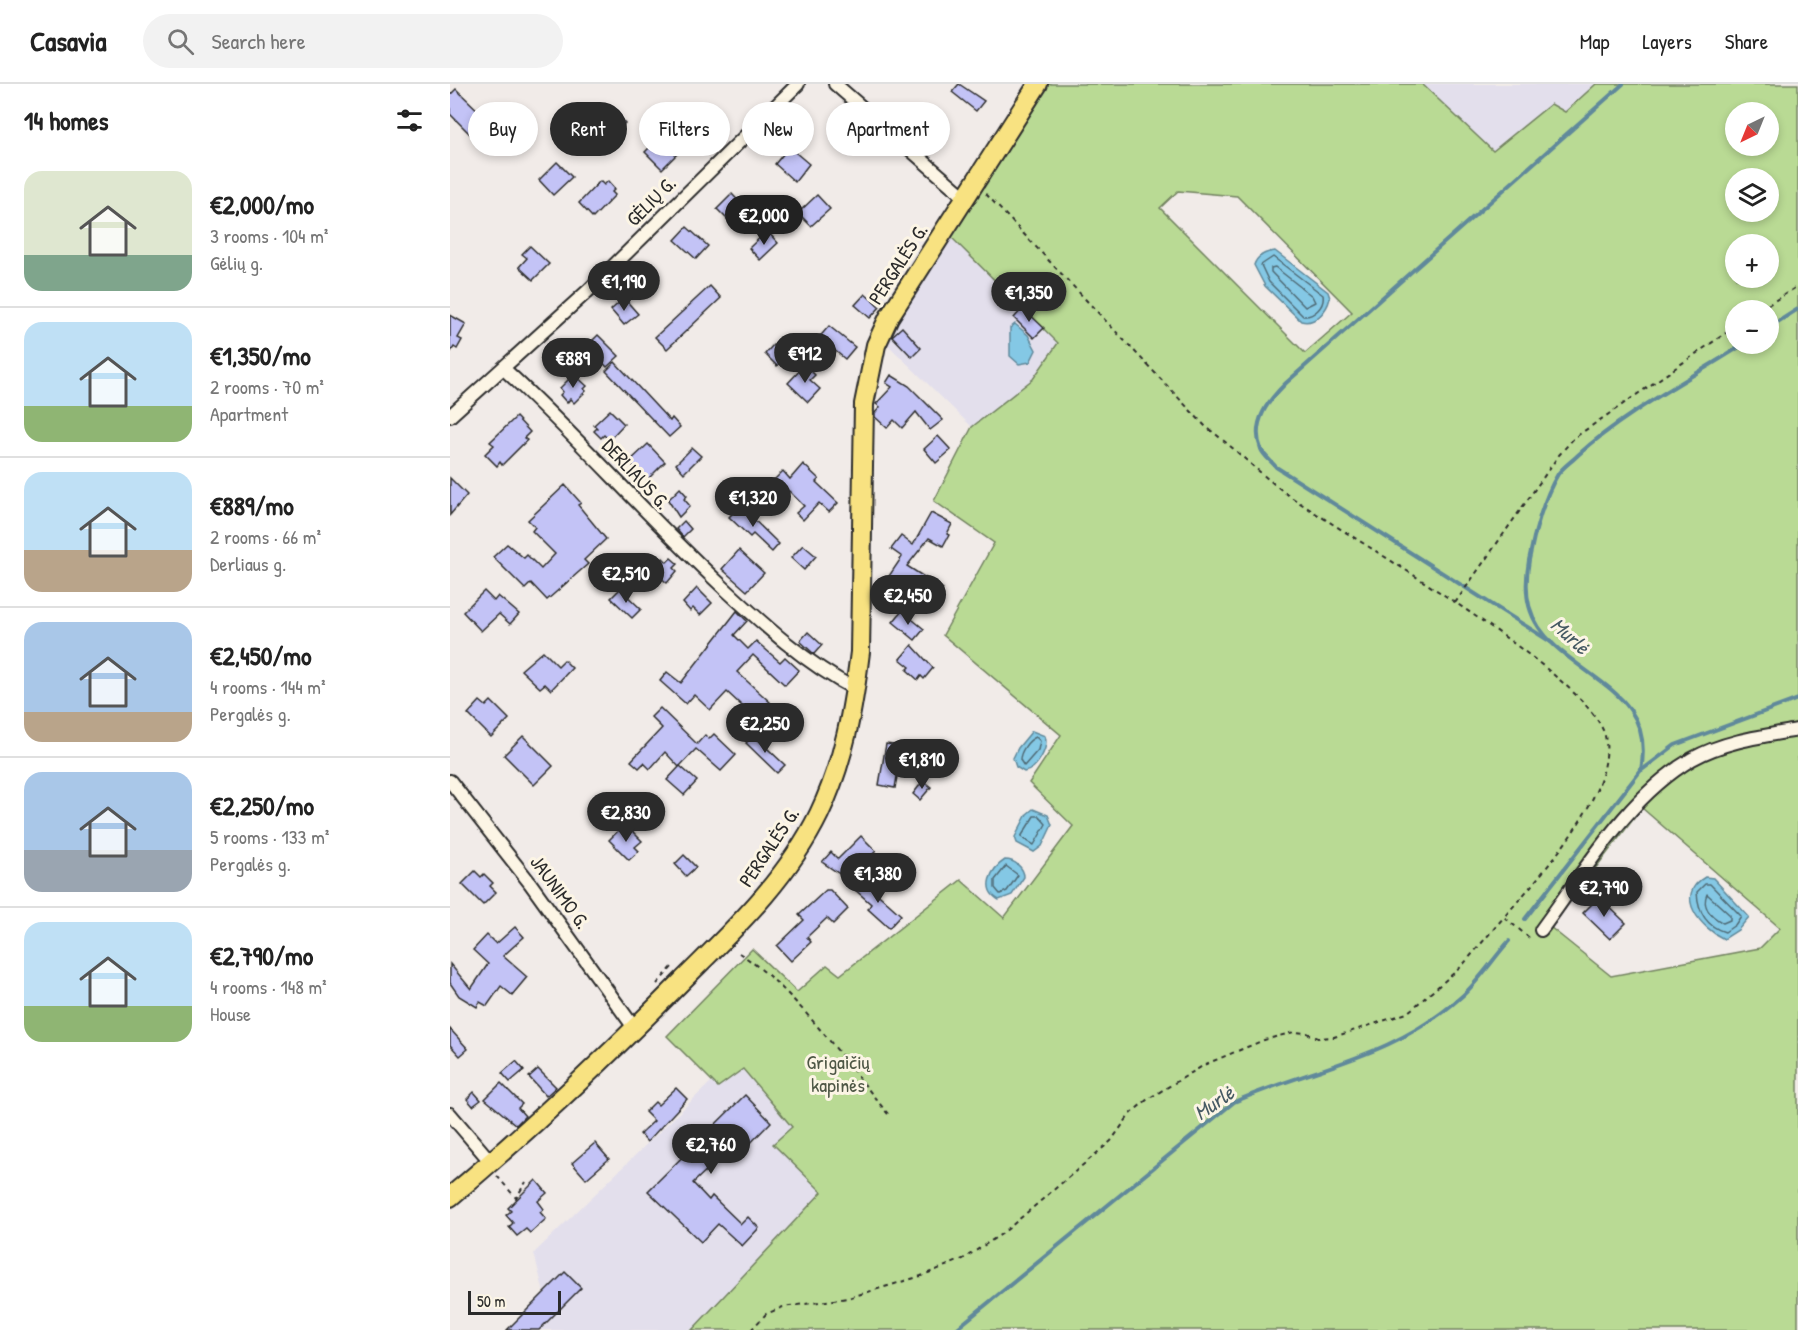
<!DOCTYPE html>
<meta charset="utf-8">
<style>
:root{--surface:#fff;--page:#f2f2f2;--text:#222;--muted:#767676;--line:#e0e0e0;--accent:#2b2b2b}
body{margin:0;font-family:"Patrick Hand",sans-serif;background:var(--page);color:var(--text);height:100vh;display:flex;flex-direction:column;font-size:22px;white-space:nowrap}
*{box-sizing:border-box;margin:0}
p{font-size:20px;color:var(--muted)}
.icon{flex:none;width:33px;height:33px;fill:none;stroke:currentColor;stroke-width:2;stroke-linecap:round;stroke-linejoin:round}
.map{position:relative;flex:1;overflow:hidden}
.panel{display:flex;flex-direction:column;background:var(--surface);width:450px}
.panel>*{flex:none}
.guide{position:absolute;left:18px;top:18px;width:570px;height:54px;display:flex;gap:12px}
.needle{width:39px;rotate:223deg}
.fabs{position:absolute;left:1275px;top:18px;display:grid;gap:12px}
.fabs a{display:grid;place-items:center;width:54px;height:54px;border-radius:50%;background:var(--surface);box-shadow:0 3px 9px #0003;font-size:30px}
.scale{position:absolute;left:18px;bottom:15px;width:93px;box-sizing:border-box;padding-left:6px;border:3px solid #2b2b2b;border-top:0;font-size:16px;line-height:21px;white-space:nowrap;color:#2b2b2b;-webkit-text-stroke:4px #fcf5e5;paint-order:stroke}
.price{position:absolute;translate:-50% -51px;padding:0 14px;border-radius:21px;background:var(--accent);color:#fff;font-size:20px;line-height:39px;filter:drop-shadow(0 2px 3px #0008)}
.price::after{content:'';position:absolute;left:50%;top:36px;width:18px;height:14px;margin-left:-9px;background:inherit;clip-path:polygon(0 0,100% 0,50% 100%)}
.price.current{background:#222;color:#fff}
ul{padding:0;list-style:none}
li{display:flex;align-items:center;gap:18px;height:150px;padding:0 24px}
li+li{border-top:2px solid var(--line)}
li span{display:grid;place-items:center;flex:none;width:168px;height:120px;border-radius:18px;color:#555}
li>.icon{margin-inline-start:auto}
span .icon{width:72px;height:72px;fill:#fffc;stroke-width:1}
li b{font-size:26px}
h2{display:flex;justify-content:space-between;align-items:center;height:72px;padding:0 24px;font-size:26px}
.tag{padding:0 21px;border-radius:27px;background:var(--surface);box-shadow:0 3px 9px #0003;font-size:21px;line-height:54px}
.tag.current{background:var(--accent);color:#fff}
header{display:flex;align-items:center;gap:36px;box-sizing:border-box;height:84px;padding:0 30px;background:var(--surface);border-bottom:2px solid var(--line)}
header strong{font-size:28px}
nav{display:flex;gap:33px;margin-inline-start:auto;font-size:21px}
.search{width:420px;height:54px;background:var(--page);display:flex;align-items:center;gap:15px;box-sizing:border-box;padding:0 21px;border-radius:33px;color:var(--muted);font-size:22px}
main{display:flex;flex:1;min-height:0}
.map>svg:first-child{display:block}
.built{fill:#e3dfec}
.green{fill:#b9da94;stroke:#728260;stroke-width:1.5;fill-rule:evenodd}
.water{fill:#84c8e5;stroke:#60899b;stroke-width:1.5}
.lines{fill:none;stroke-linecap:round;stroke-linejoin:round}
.shore{stroke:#4f6a75;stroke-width:1.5}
.stream{stroke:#60899b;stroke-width:4}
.building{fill:#c3c3f6;stroke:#2b2b2b;stroke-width:1.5}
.street-casing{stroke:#2b2b2b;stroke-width:16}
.primary-casing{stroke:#2b2b2b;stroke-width:22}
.path{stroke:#2b2b2b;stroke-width:2;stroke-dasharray:4.5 4.5;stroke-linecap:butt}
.street{stroke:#fcf5e5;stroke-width:12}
.primary{stroke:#f8e281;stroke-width:18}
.labels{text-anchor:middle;stroke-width:6;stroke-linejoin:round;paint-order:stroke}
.street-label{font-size:20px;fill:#2b2b2b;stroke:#fcf5e5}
.park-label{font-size:20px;fill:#4e5745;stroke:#fcf5e5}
.water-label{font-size:21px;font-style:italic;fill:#465a63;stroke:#fcf5e5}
</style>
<header>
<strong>Casavia</strong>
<div class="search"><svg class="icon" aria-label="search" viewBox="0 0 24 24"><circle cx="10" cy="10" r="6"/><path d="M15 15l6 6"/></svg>Search here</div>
<nav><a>Map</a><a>Layers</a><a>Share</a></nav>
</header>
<main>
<section class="panel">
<h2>14 homes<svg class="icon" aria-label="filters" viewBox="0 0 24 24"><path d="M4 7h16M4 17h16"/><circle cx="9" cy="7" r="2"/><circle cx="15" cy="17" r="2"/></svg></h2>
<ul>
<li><span style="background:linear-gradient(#dfe7d0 70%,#7fa58c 0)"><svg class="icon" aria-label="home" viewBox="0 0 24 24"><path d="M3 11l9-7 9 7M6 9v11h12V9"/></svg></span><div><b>€2,000/mo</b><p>3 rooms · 104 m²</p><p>Gėlių g.</p></div></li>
<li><span style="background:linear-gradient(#bfe0f5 70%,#8fb573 0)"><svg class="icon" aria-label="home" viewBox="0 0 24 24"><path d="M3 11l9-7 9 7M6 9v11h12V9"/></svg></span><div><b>€1,350/mo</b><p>2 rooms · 70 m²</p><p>Apartment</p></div></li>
<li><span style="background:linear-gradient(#bfe0f5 65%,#b9a48a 0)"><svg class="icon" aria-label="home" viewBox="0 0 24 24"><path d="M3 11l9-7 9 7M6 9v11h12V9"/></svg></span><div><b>€889/mo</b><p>2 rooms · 66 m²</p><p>Derliaus g.</p></div></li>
<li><span style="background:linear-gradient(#a9c7e8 75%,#b9a48a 0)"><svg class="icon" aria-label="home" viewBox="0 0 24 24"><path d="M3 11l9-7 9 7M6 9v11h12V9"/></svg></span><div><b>€2,450/mo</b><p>4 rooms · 144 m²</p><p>Pergalės g.</p></div></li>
<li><span style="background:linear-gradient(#a9c7e8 65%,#9aa5b1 0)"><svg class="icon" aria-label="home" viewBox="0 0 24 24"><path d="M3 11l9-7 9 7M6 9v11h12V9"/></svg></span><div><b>€2,250/mo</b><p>5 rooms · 133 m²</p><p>Pergalės g.</p></div></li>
<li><span style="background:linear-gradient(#bfe0f5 70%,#8fb573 0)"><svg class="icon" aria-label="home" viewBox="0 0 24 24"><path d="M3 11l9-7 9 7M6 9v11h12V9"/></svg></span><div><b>€2,790/mo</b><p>4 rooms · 148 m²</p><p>House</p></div></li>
</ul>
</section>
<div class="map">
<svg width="1348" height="1246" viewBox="0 0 1348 1246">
<rect width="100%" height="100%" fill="#f1ebe8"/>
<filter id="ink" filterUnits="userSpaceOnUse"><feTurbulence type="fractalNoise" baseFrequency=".0167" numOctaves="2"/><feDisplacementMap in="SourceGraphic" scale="12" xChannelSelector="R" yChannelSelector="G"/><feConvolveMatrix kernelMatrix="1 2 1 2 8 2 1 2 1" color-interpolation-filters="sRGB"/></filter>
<g filter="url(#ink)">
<g class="built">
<path d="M 972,0 L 1146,0 L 1115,28 L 1101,20 L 1043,68 Z"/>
<path d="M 501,153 L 608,258 L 583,295 L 522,343 L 434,257 Z"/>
<path d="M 292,985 L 342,1043 L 324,1060 L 373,1108 L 242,1246 L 57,1246 L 94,1209 L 84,1169 L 262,997 L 268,1003 Z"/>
</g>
<path class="green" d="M 597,0 L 972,0 L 1043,67 L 1101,20 L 1115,28 L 1146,0 L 1348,0 L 1348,1246 L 242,1246 L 372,1108 L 323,1060 L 342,1043 L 293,985 L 268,1003 L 217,952 L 302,865 L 347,908 L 377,881 L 390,891 L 511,796 L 554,834 L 623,742 L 579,699 L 611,651 L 493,551 L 544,459 L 484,417 L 522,343 L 583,295 L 608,259 L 501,153 ZM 1286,28 L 1318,28 L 1318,62 L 1286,62 ZM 1286,94 L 1318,94 L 1318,128 L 1286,128 ZM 728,107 L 787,112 L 902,228 L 855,269 L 710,124 ZM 1286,160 L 1318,160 L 1318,194 L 1286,194 ZM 1286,226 L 1318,226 L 1318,260 L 1286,260 ZM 1192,724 L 1330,844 L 1310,864 L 1161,892 L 1100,843 Z"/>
<g class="water">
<path d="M 825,167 L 878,208 L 880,214 C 877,227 865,241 851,237 L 815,202 L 804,181 C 807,172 815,168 825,167 Z"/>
<path d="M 565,240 L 578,251 L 586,266 L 580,278 L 569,280 L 560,272 L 560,244 Z"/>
<path d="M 582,647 L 595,652 C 599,664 587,686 574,688 L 566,683 L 563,674 L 568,664 Z"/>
<path d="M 583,725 L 598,731 L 602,741 L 592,762 L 584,768 L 567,759 L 565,753 L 577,730 Z"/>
<path d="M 555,776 C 565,776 574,784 574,793 L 562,811 L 549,816 C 530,805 541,785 555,776 Z"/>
<path d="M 1255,793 L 1263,794 L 1299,833 L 1288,846 L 1274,855 C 1251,844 1223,812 1255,793 Z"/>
</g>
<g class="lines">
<g class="shore">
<path d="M 823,173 L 873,211 C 875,222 864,233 853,232 L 819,198 L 811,181 Z"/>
<path d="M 825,183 L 862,212 L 865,218 L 855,223 L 821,188 L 821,184 Z"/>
<path d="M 586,653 L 590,657 L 588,666 L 574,682 L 570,676 C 570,668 578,656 586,653 Z"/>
<path d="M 584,732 L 589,732 L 596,740 L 584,761 L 571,753 Z"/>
<path d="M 556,782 L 568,791 L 557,807 L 550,810 L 545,804 L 545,796 Z"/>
<path d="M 1255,800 L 1260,800 L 1291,832 L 1285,841 L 1275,848 C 1255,842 1248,827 1247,808 Z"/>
<path d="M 1257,810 L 1280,831 L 1280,836 L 1273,839 C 1262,833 1251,823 1257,810 Z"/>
</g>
<g class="stream">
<path d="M 1318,244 L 1348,225"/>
<path d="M 1101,558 L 826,383 C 822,378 813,371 811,365 C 800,338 819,316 836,299 L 1173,0"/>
<path d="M 1192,686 L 1225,661 L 1348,615"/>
<path d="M 1075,835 L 1191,686 C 1204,617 1148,601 1105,562 C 1077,536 1073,511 1079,476 C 1084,449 1094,413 1108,390 C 1113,383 1122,377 1128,371 C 1174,329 1241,294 1294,260"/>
<path d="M 505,1246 L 784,1018 C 864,983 943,974 1011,913 C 1029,897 1043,875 1059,857"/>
</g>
</g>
<g class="building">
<path d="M 509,0 L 534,17 L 526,27 L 502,8 Z"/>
<path d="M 6,5 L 40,38 L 26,52 L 22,47 L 20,50 L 0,30 L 0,11 Z"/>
<path d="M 164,27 L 175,39 L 148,64 L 137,53 Z"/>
<path d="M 214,56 L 227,70 L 212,85 L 195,68 L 205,58 L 208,61 Z"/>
<path d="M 339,63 L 359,80 L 345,98 L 325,80 Z"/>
<path d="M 107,78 L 122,93 L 103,111 L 89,96 Z"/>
<path d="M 150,97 L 154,101 L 158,97 L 165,105 L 162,108 L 165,111 L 143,134 L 129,119 Z"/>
<path d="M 282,110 L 299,128 L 290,137 L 287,134 L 281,139 L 267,125 Z"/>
<path d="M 367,111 L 380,125 L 361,142 L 348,129 Z"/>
<path d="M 237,143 L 258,162 L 246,175 L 225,156 Z"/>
<path d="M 317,147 L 328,159 L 310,176 L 299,164 Z"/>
<path d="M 80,162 L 99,180 L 83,196 L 69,183 L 77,174 L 72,170 Z"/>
<path d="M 260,202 L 271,214 L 217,265 L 205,253 Z"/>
<path d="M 415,210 L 430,223 L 420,234 L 405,221 Z"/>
<path d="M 174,214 L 188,230 L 174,241 L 161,226 Z"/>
<path d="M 573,224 L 594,244 L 584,254 L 564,234 Z"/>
<path d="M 0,231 L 16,240 L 8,254 L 12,256 L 7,265 L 4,263 L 0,269 Z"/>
<path d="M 379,242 L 405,263 L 395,275 L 383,265 L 380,268 L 367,256 Z"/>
<path d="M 452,243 L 471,264 L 462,273 L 442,252 Z"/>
<path d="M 148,251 L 169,272 L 157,283 L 137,262 Z"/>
<path d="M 323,261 L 336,273 L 327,282 L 315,270 Z"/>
<path d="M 165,278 L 220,337 L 222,334 L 230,343 L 219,353 L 156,287 Z"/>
<path d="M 355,281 L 365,291 L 360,296 L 370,305 L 358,318 L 338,299 Z"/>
<path d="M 124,290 L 137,302 L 134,305 L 136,307 L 124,319 L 120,315 L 117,319 L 110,311 L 113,308 L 110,304 Z"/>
<path d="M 441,291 L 459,302 L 493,336 L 480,346 L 466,328 L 452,344 L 444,336 L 437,344 L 425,333 L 425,329 L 430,323 L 426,320 L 442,303 L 436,299 Z"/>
<path d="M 160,326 L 174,340 L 159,356 L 154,351 L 151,354 L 144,347 L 147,344 L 144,341 Z"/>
<path d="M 66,333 L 80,348 L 74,354 L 77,356 L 52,381 L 50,378 L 47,382 L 35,370 L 44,361 L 40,358 Z"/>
<path d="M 488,352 L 501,366 L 486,379 L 474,365 Z"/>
<path d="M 198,360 L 215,378 L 197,396 L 179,378 Z"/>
<path d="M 242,364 L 251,372 L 234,389 L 226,380 Z"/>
<path d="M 353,380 L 369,395 L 366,398 L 388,419 L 379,428 L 369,419 L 353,436 L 346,429 L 354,422 L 339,407 L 334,412 L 321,399 L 333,387 L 340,395 Z"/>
<path d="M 0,394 L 17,411 L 0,431 Z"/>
<path d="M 115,401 L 131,419 L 128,421 L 156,455 L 134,476 L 138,480 L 97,516 L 81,499 L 75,505 L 43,473 L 57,460 L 74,474 L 77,471 L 91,485 L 105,470 L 82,447 L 85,443 L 78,436 Z"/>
<path d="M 230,404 L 237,412 L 234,415 L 240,422 L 229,433 L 218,416 Z"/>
<path d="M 290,422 L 329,460 L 322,468 L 303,450 L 300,453 L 279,433 Z"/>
<path d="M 481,429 L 502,440 L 497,450 L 499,451 L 493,462 L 479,454 L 457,482 L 493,505 L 485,516 L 465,502 L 459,510 L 437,495 L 452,473 L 441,465 L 451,452 L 463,461 Z"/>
<path d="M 234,437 L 241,445 L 233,453 L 226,445 Z"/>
<path d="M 353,461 L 366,472 L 354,486 L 341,474 Z"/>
<path d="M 289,466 L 314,489 L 297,507 L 272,485 Z"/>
<path d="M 213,474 L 217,478 L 221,474 L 228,480 L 224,484 L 227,487 L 217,499 L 210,493 L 205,498 L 198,491 Z"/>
<path d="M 247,504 L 262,519 L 250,531 L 243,524 L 240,527 L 233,519 Z"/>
<path d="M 170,505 L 191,525 L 182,534 L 161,514 Z"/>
<path d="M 34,507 L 44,517 L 48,512 L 69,530 L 60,540 L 49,530 L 31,547 L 13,528 Z"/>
<path d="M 287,527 L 297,537 L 284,551 L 298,565 L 306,557 L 330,578 L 335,573 L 349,586 L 335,601 L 303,571 L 287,588 L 320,618 L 305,634 L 277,608 L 260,626 L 244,611 L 236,620 L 210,597 L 217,588 L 231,599 Z"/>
<path d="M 452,527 L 474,545 L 465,556 L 443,538 Z"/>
<path d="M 358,548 L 372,561 L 364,570 L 350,557 Z"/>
<path d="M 462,561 L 483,584 L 474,595 L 471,592 L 468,596 L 457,586 L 460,583 L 450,575 Z"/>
<path d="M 93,567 L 108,582 L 114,576 L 122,584 L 101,606 L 95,600 L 90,604 L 71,586 Z"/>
<path d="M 30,617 L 36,622 L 41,617 L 59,635 L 41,653 L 18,630 Z"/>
<path d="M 210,624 L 247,660 L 255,651 L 259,655 L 264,650 L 286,671 L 271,687 L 246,665 L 229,683 L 215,668 L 200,685 L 194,679 L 189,684 L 181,677 L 212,644 L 201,633 Z"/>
<path d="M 303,651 L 335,681 L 327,689 L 296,659 Z"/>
<path d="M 73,652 L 103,682 L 84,701 L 54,671 Z"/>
<path d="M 436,660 L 457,663 L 453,687 L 448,687 L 445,704 L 429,701 Z"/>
<path d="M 230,682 L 247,697 L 234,711 L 217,696 Z"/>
<path d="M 473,697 L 481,703 L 470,716 L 463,710 Z"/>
<path d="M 169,746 L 174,752 L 181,746 L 192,757 L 185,763 L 189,767 L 179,776 L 159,756 Z"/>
<path d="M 411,752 L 426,767 L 397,795 L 372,778 L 381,768 L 388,775 Z"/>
<path d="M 234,771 L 246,783 L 236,792 L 225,780 Z"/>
<path d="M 25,787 L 31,793 L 34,790 L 43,799 L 40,802 L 46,808 L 33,821 L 12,800 Z"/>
<path d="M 411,795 L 451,831 L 439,844 L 418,825 L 421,820 L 403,804 Z"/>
<path d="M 376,806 L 380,806 L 398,825 L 383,840 L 377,834 L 357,853 L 361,858 L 341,877 L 327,862 L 354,836 L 349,831 Z"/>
<path d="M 1149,813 L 1176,839 L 1160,855 L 1133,829 Z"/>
<path d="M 65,843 L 74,853 L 53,872 L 77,893 L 62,911 L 51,902 L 37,922 L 30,918 L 27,923 L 9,912 L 0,899 L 0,880 L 21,905 L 38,880 L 23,866 L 37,851 L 46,860 Z"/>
<path d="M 0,945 L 18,965 L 10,972 L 0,961 Z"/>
<path d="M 66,977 L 74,986 L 60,998 L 52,989 Z"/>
<path d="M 88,985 L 106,1003 L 96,1012 L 79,993 Z"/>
<path d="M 51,999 L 72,1020 L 68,1024 L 75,1032 L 66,1041 L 35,1015 Z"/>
<path d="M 226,1004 L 237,1015 L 197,1058 L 190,1050 L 204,1037 L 195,1028 L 205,1018 L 208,1021 Z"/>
<path d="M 24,1008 L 31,1016 L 23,1022 L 17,1015 Z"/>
<path d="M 295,1011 L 321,1038 L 289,1071 L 281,1063 L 243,1099 L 259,1116 L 262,1112 L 291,1140 L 298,1133 L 309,1144 L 292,1162 L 268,1140 L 251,1158 L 198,1107 Z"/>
<path d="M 145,1059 L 159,1075 L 136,1095 L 122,1079 Z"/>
<path d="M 86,1096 L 97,1109 L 88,1117 L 94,1125 L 90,1128 L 96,1135 L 80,1149 L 76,1145 L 67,1152 L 59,1143 L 63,1139 L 56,1131 L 61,1127 L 58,1124 Z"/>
<path d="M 115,1188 L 131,1204 L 89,1246 L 57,1246 Z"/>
</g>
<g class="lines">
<g class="street-casing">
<g id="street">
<path d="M 385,0 L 517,115"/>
<path d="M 54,285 C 130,355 197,432 273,503 C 314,541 355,579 405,605"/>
<path d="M 0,332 L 140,205 L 348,0"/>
<path d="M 0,697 L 80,799 L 185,945"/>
<path d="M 1091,846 C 1135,787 1177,713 1242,675 C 1274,657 1313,652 1348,646"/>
<path d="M 0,1030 L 41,1078"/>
</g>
</g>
<g class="primary-casing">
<path id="primary" d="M 0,1113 C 81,1045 158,972 232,897 C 283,846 337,796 369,730 C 394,678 403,625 410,568 L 414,320 L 426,261 L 439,233 L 588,0"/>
</g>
<g class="path">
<path d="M 536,110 L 756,343 C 788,366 814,395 847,417 C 907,458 1140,591 1155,652 C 1168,708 1089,793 1054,833"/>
<path d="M 1310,226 L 1348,202"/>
<path d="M 1005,519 L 1109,371 L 1124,354 L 1286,242"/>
<path d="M 289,869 C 345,905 396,979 438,1030"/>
<path d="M 207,900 L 223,882"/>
<path d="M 47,1092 L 66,1114 L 76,1098"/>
<path d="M 301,1246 L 316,1230 L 333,1223 L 398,1214 L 471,1192 L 513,1175 L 553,1149 L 661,1057 L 681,1029 L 698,1015 L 756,980 L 814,956 L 844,948 L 857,949 L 868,954 L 884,953 L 957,929 L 1011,883 L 1054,833 L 1082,856"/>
</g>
<use href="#street" class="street"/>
<use href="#primary" class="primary"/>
</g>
</g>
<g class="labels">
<g class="street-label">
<text transform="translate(201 117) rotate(-45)" y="7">GĖLIŲ G.</text>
<text transform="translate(448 180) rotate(-57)" y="7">PERGALĖS G.</text>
<text transform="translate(186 390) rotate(47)" y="7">DERLIAUS G.</text>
<text transform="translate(319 763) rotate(-56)" y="7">PERGALĖS G.</text>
<text transform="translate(110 808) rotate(54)" y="7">JAUNIMO G.</text>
</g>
<g class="park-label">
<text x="388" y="985">Grigaičių<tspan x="388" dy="23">kapinės</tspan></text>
</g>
<g class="water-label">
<text transform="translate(1120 552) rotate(42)" y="7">Murlė</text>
<text transform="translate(764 1019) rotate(-35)" y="7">Murlė</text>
</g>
</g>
</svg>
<div class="fabs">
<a><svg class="needle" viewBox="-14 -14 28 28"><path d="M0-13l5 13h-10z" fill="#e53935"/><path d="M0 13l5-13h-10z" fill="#767676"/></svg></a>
<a><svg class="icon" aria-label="layers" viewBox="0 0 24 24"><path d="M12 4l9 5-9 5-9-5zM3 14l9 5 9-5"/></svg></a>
<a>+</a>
<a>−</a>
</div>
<div class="scale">50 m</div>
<b class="price current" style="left:314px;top:162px">€2,000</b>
<b class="price" style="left:174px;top:228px">€1,190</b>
<b class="price" style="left:579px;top:239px">€1,350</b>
<b class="price" style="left:355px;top:300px">€912</b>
<b class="price" style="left:123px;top:305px">€889</b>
<b class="price" style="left:303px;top:444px">€1,320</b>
<b class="price" style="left:176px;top:520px">€2,510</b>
<b class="price" style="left:458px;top:542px">€2,450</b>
<b class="price" style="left:315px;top:670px">€2,250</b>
<b class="price" style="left:472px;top:706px">€1,810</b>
<b class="price" style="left:176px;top:759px">€2,830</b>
<b class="price" style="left:428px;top:820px">€1,380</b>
<b class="price" style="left:1154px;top:834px">€2,790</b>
<b class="price" style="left:261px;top:1091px">€2,760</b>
<div class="guide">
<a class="tag">Buy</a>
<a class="tag current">Rent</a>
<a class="tag">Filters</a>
<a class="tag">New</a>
<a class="tag">Apartment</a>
</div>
</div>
</main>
